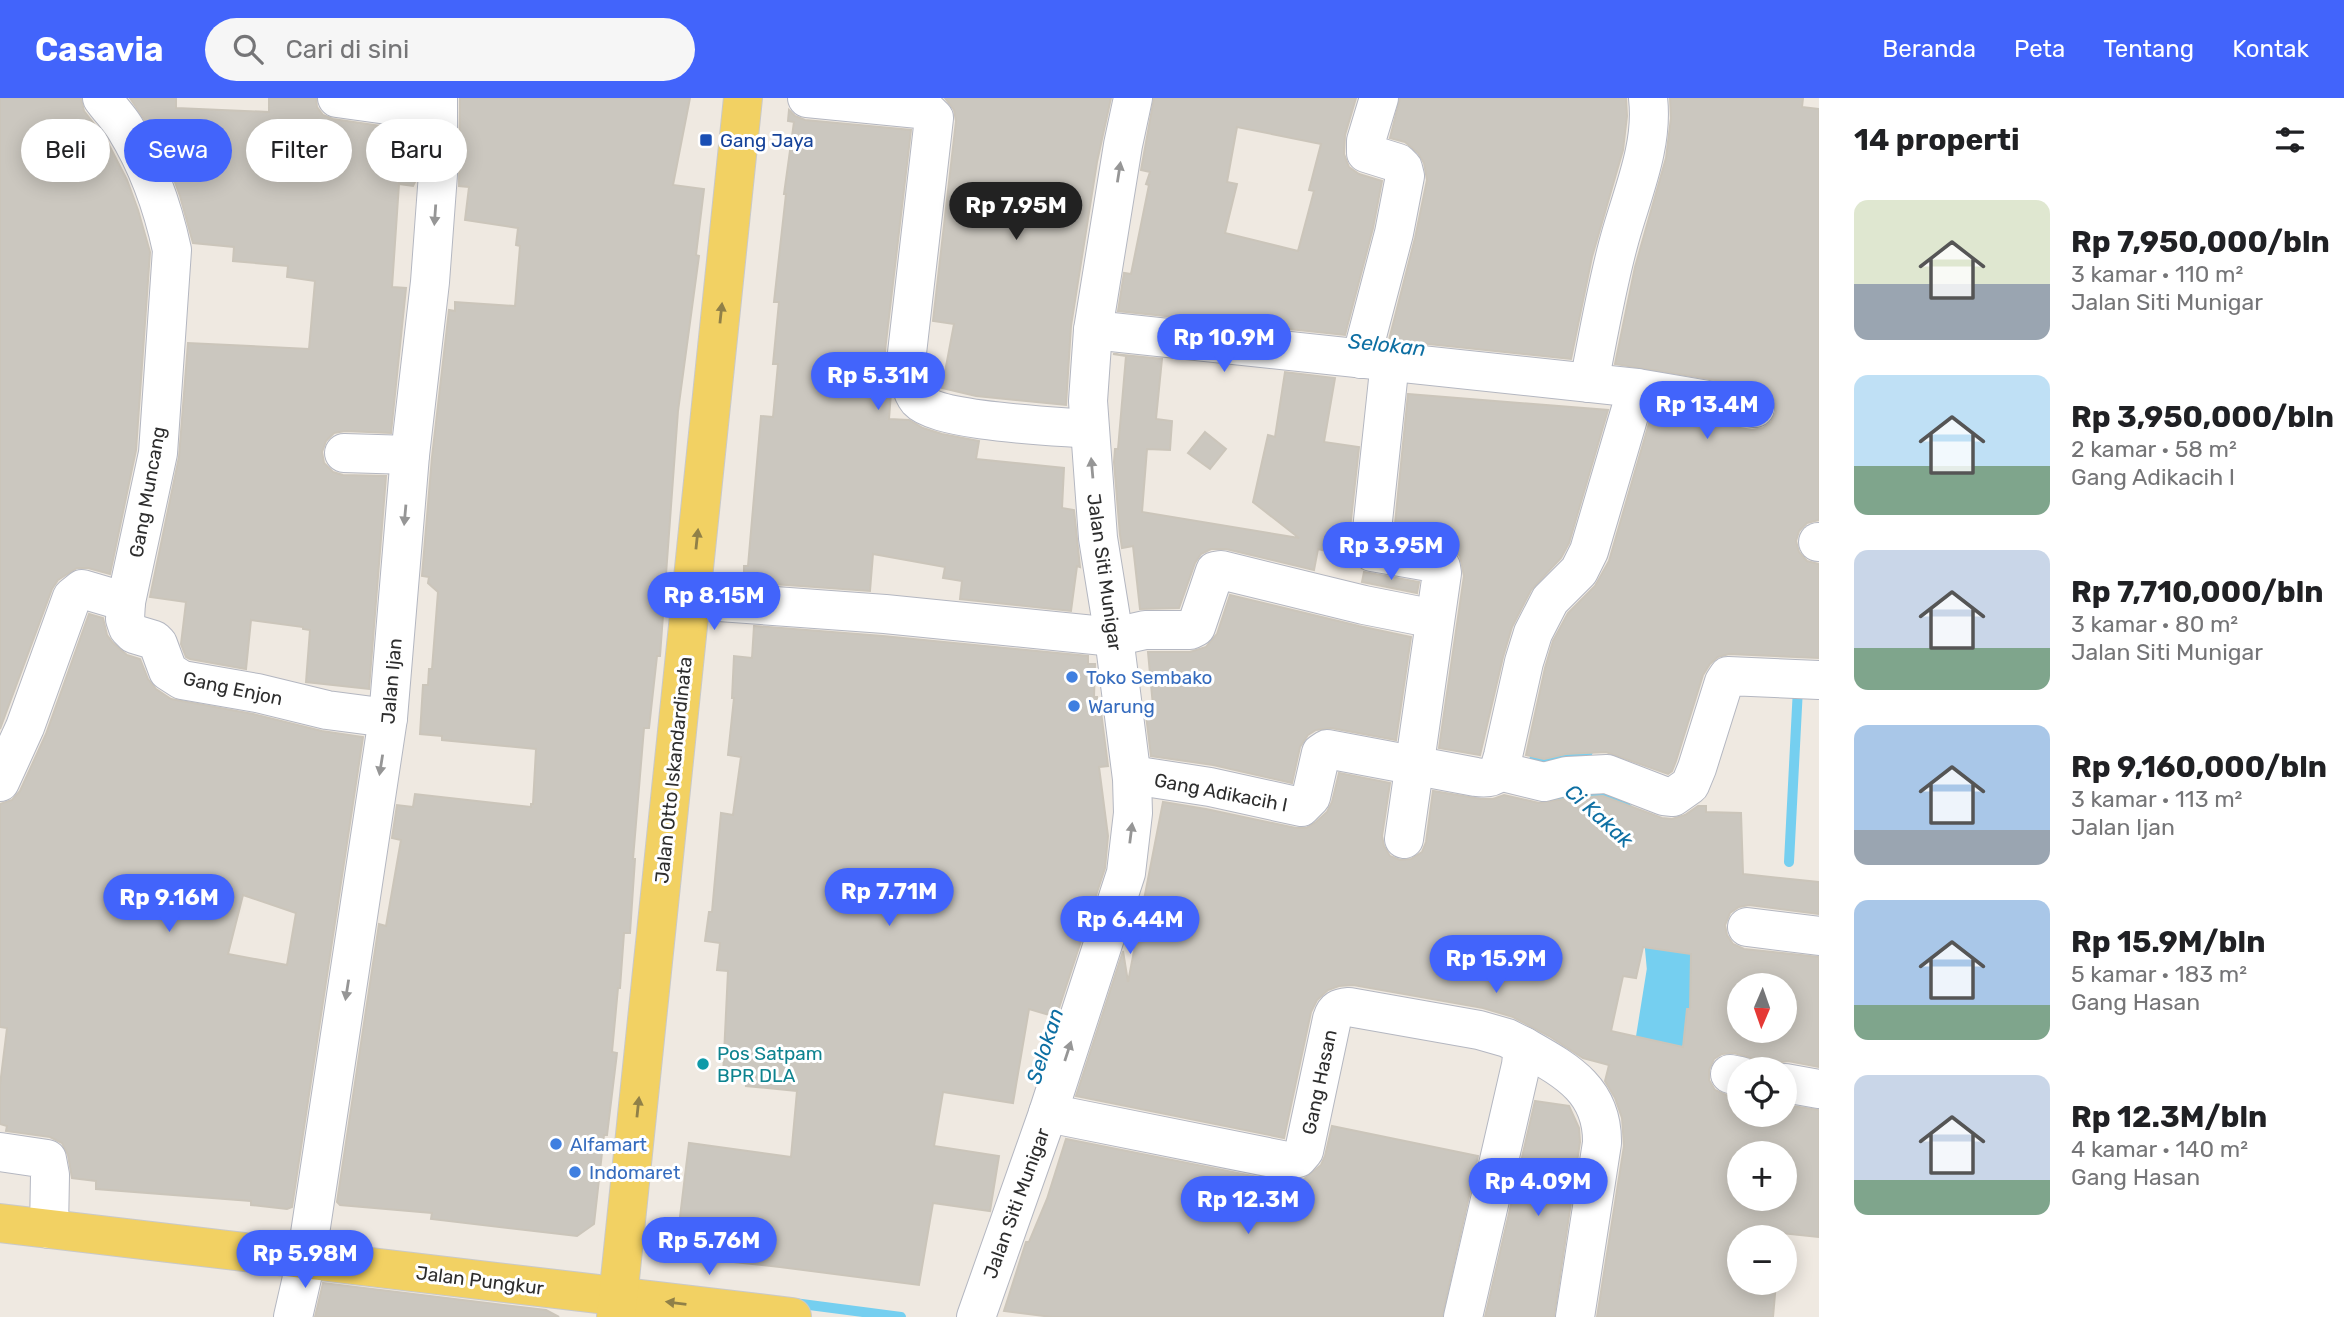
<!DOCTYPE html>
<html lang="id">
<meta charset="utf-8">
<style>
:root{--surface:#fff;--page:#f6f6f6;--text:#202124;--muted:#757577;--accent:#4264fb}
body{margin:0;font-family:Rubik,sans-serif;background:var(--page);color:var(--text);height:100vh;display:flex;flex-direction:column;font-size:26px;white-space:nowrap}
*{box-sizing:border-box;margin:0}
p{font-size:23px;color:var(--muted)}
.icon{flex:none;width:38px;height:38px;fill:none;stroke:currentColor;stroke-width:2;stroke-linecap:round;stroke-linejoin:round}
.map{position:relative;flex:1;overflow:hidden}
.panel{display:flex;flex-direction:column;background:var(--surface);width:525px}
.panel>*{flex:none}
.guide{position:absolute;left:21px;top:21px;width:665px;height:63px;display:flex;gap:14px}
.needle{width:46px;rotate:182deg}
.fabs{position:absolute;left:1727px;top:875px;display:grid;gap:14px}
.fabs a{display:grid;place-items:center;width:70px;height:70px;border-radius:50%;background:var(--surface);box-shadow:0 4px 18px #0003;font-size:35px}
.price{position:absolute;translate:-50% -60px;padding:0 16px;border-radius:24px;background:var(--accent);color:#fff;font-size:23px;line-height:46px;filter:drop-shadow(0 2px 4px #0008)}
.price::after{content:'';position:absolute;left:50%;top:42px;width:21px;height:16px;margin-left:-10px;background:inherit;clip-path:polygon(0 0,100% 0,50% 100%)}
.price.current{background:#222;color:#fff}
ul{padding:0;list-style:none}
li{display:flex;align-items:center;gap:21px;height:175px;padding:0 35px}
li span{display:grid;place-items:center;flex:none;width:196px;height:140px;border-radius:14px;color:#555}
li>.icon{margin-inline-start:auto}
span .icon{width:84px;height:84px;fill:#fffc;stroke-width:1}
li b{font-size:30px}
h2{display:flex;justify-content:space-between;align-items:center;height:84px;padding:0 35px;font-size:30px}
.tag{padding:0 24px;border-radius:32px;background:var(--surface);box-shadow:0 4px 18px #0003;font-size:24px;line-height:63px}
.tag.current{background:var(--accent);color:#fff}
header{display:flex;align-items:center;gap:42px;box-sizing:border-box;height:98px;padding:0 35px;background:var(--accent);color:#fff}
header strong{font-size:33px}
nav{display:flex;gap:38px;margin-inline-start:auto;font-size:24px}
.search{width:490px;height:63px;background:var(--page);display:flex;align-items:center;gap:18px;box-sizing:border-box;padding:0 24px;border-radius:38px;color:var(--muted);font-size:26px}
main{display:flex;flex:1;min-height:0}
.map>svg:first-child{display:block}
.lines{fill:none;stroke-linecap:round;stroke-linejoin:round}
.stream{stroke:#75cff0;stroke-width:10}
.river{stroke:#75cff0;stroke-width:56}
.building{fill:#cbc7bf;stroke:#cbc5ba;stroke-width:2;fill-rule:evenodd}
.minor-casing{stroke:#b4b7c1;stroke-width:40}
.major-casing{stroke:#c9c9c9;stroke-width:40}
.minor{stroke:#fff;stroke-width:38}
.major{stroke:#f2d163;stroke-width:38}
.oneway{fill:#969696}
.oneway2{fill:#908048}
.transit-dot{fill:#1a4fb4;stroke:#fff;stroke-width:2.5}
.shop-dot{fill:#3f7fe0;stroke:#fff;stroke-width:2.5}
.culture-dot{fill:#0f9aa8;stroke:#fff;stroke-width:2.5}
.labels{text-anchor:middle;stroke-width:6;stroke-linejoin:round;paint-order:stroke}
.transit-label{font-size:19px;fill:#164399;stroke:#fff;text-anchor:start}
.street-label{font-size:19px;fill:#2e2e2e;stroke:#fff}
.shop-label{font-size:19px;fill:#366cbe;stroke:#fff;text-anchor:start}
.culture-label{font-size:19px;fill:#0d838f;stroke:#fff;text-anchor:start}
.water-label{font-size:21px;font-style:italic;fill:#0d6fa3;stroke:#fff}
</style>
<header>
<strong>Casavia</strong>
<div class="search"><svg class="icon" aria-label="search" viewBox="0 0 24 24"><circle cx="10" cy="10" r="6"/><path d="M15 15l6 6"/></svg>Cari di sini</div>
<nav><a>Beranda</a><a>Peta</a><a>Tentang</a><a>Kontak</a></nav>
</header>
<main>
<div class="map">
<svg width="1819" height="1219" viewBox="0 0 1819 1219">
<rect width="100%" height="100%" fill="#efe9e1"/>
<g class="lines">
<g class="stream">
<path d="M 1789,764 L 1798,590"/>
<path d="M 794,1205 L 901,1219"/>
</g>
<path class="river" d="M 1594,587 L 1557,665 L 1556,674 L 1561,684 L 1601,717 L 1637,752 L 1654,774 L 1669,806 L 1675,872 L 1662,953 L 1682,1019"/>
</g>
<g class="building">
<path d="M 0,0 L 81,0 L 84,13 L 106,41 L 127,82 L 138,112 L 150,154 L 136,352 L 110,476 L 88,470 L 77,470 L 58,482 L 52,491 L 0,631 Z"/>
<path d="M 130,0 L 176,0 L 176,10 L 269,14 L 269,0 L 316,0 L 317,9 L 323,17 L 333,21 L 416,33 L 415,84 L 413,88 L 399,86 L 392,189 L 406,190 L 391,335 L 345,333 L 334,335 L 326,343 L 322,354 L 324,365 L 333,374 L 343,377 L 386,378 L 369,591 L 306,584 L 310,532 L 303,531 L 303,529 L 251,522 L 246,571 L 190,561 L 186,559 L 181,546 L 186,504 L 150,499 L 179,359 L 188,245 L 309,251 L 315,183 L 287,179 L 288,168 L 233,163 L 234,149 L 193,145 L 180,98 L 168,65 L 152,33 Z"/>
<path d="M 460,0 L 690,0 L 673,87 L 704,91 L 696,157 L 699,158 L 678,313 L 660,558 L 657,558 L 649,630 L 644,630 L 633,761 L 635,761 L 630,835 L 624,835 L 620,890 L 618,890 L 612,954 L 617,955 L 607,1037 L 604,1037 L 594,1126 L 577,1138 L 431,1121 L 432,1115 L 340,1107 L 337,1104 L 379,826 L 386,828 L 401,742 L 392,740 L 397,707 L 413,709 L 415,696 L 531,709 L 531,706 L 533,706 L 536,651 L 442,642 L 442,638 L 420,636 L 423,587 L 428,587 L 429,571 L 432,571 L 438,494 L 428,485 L 429,479 L 422,478 L 432,359 L 449,212 L 455,213 L 455,204 L 515,208 L 520,148 L 516,147 L 518,130 L 465,122 L 469,89 L 459,88 Z"/>
<path d="M 945,0 L 1111,0 L 1097,64 L 1071,228 L 1066,307 L 976,298 L 942,290 L 954,226 L 933,223 L 956,23 L 954,12 Z"/>
<path d="M 1154,0 L 1356,0 L 1345,37 L 1344,56 L 1349,69 L 1359,76 L 1382,83 L 1373,130 L 1345,237 L 1118,213 L 1124,175 L 1131,176 L 1149,87 L 1146,86 L 1150,74 L 1141,72 ZM 1237,29 L 1321,46 L 1309,92 L 1314,93 L 1298,153 L 1225,135 L 1237,86 L 1227,84 Z"/>
<path d="M 1400,0 L 1626,0 L 1627,18 L 1623,52 L 1592,159 L 1571,261 L 1389,242 L 1415,140 L 1427,82 L 1424,65 L 1418,55 L 1405,44 L 1390,40 Z"/>
<path d="M 1670,0 L 1803,0 L 1802,9 L 1819,11 L 1819,422 L 1807,425 L 1799,433 L 1796,443 L 1799,454 L 1807,463 L 1819,466 L 1819,560 L 1729,556 L 1718,559 L 1710,566 L 1703,577 L 1676,663 L 1672,673 L 1668,676 L 1606,654 L 1566,656 L 1544,661 L 1526,657 L 1545,570 L 1553,543 L 1568,515 L 1595,488 L 1609,463 L 1652,315 L 1752,332 L 1763,330 L 1771,324 L 1776,314 L 1775,302 L 1768,293 L 1759,289 L 1615,266 L 1635,169 L 1666,60 L 1671,20 Z"/>
<path d="M 789,12 L 795,18 L 805,22 L 911,32 L 885,253 L 891,295 L 889,321 L 909,322 L 923,330 L 942,336 L 979,343 L 976,361 L 1064,370 L 1062,410 L 1074,412 L 1080,469 L 1077,468 L 1071,513 L 960,501 L 962,483 L 943,480 L 945,469 L 873,456 L 870,493 L 744,484 L 744,468 L 748,468 L 761,318 L 773,319 L 778,266 L 773,266 L 779,204 L 774,204 L 786,96 L 784,96 L 794,24 L 788,23 Z"/>
<path d="M 1113,256 L 1162,261 L 1156,321 L 1172,323 L 1170,352 L 1147,351 L 1142,414 L 1299,440 L 1253,404 L 1268,337 L 1275,339 L 1285,274 L 1335,280 L 1324,344 L 1359,349 L 1348,449 L 1351,459 L 1318,451 L 1314,472 L 1226,451 L 1211,451 L 1201,456 L 1195,465 L 1179,510 L 1140,511 L 1133,448 L 1122,450 L 1120,437 L 1114,364 L 1115,351 L 1118,351 L 1126,258 Z"/>
<path d="M 1408,296 L 1608,312 L 1569,445 L 1561,460 L 1531,492 L 1512,529 L 1503,559 L 1480,657 L 1439,650 L 1464,478 L 1460,458 L 1453,451 L 1439,444 L 1394,436 Z"/>
<path d="M 1205,334 L 1226,351 L 1210,371 L 1188,355 Z"/>
<path d="M 1364,474 L 1419,484 L 1417,495 L 1362,484 Z"/>
<path d="M 1230,497 L 1359,528 L 1411,539 L 1396,642 L 1331,630 L 1316,632 L 1308,637 L 1300,649 L 1292,685 L 1213,667 L 1151,658 L 1146,617 L 1154,619 L 1148,554 L 1190,554 L 1206,549 L 1217,536 Z"/>
<path d="M 89,516 L 103,520 L 107,537 L 113,545 L 127,557 L 140,561 L 148,581 L 156,591 L 171,601 L 253,616 L 322,633 L 363,639 L 292,1109 L 287,1111 L 251,1107 L 251,1103 L 96,1091 L 96,1083 L 72,1080 L 68,1057 L 62,1045 L 50,1039 L 6,1033 L 7,1028 L 0,1026 L 0,987 L 7,930 L 0,929 L 0,706 L 12,702 L 20,693 L 46,636 ZM 243,797 L 296,815 L 287,867 L 228,856 Z"/>
<path d="M 754,528 L 883,538 L 1088,558 L 1088,566 L 1095,566 L 1094,599 L 1097,599 L 1097,605 L 1100,606 L 1108,668 L 1099,669 L 1108,738 L 1105,770 L 1056,919 L 1029,911 L 1013,1005 L 943,994 L 934,1048 L 999,1058 L 990,1113 L 933,1105 L 919,1187 L 780,1169 L 687,1159 L 657,1125 L 679,1127 L 689,1045 L 791,1059 L 797,993 L 746,988 L 746,981 L 723,978 L 728,873 L 717,872 L 720,845 L 705,843 L 709,814 L 712,814 L 721,715 L 733,717 L 741,659 L 728,657 L 734,600 L 732,600 L 734,558 L 752,560 Z"/>
<path d="M 1339,675 L 1390,685 L 1382,738 L 1384,748 L 1390,758 L 1400,762 L 1411,761 L 1422,754 L 1426,744 L 1433,693 L 1481,701 L 1493,701 L 1504,697 L 1539,705 L 1570,700 L 1603,698 L 1662,720 L 1672,721 L 1685,717 L 1698,708 L 1706,708 L 1706,714 L 1741,715 L 1743,776 L 1819,784 L 1819,816 L 1749,807 L 1739,809 L 1730,815 L 1725,827 L 1727,837 L 1733,846 L 1744,851 L 1819,859 L 1819,969 L 1788,963 L 1777,965 L 1768,971 L 1761,971 L 1754,961 L 1734,955 L 1722,956 L 1714,961 L 1709,972 L 1709,982 L 1715,992 L 1726,997 L 1740,999 L 1740,1017 L 1785,1017 L 1785,1007 L 1819,1012 L 1819,1139 L 1781,1135 L 1781,1139 L 1740,1139 L 1740,1185 L 1776,1185 L 1773,1219 L 1597,1219 L 1624,1048 L 1622,1020 L 1615,1000 L 1605,983 L 1609,967 L 1583,960 L 1549,938 L 1513,919 L 1483,910 L 1353,887 L 1339,888 L 1328,892 L 1317,902 L 1311,914 L 1284,1040 L 1076,998 L 1123,853 L 1128,884 L 1163,704 L 1206,711 L 1296,730 L 1306,730 L 1316,724 L 1327,714 L 1332,704 ZM 1643,849 L 1691,856 L 1690,911 L 1687,911 L 1683,949 L 1611,933 L 1623,878 L 1636,880 ZM 1740,887 L 1785,887 L 1785,933 L 1740,933 ZM 1740,1055 L 1785,1055 L 1785,1101 L 1740,1101 Z"/>
<path d="M 1535,1003 L 1569,1008 L 1579,1030 L 1580,1044 L 1554,1219 L 1485,1219 Z"/>
<path d="M 1332,1028 L 1478,1058 L 1442,1219 L 1052,1219 L 1004,1213 L 1026,1144 L 1029,1144 L 1047,1101 L 1066,1041 L 1283,1084 L 1292,1084 L 1304,1081 L 1321,1067 L 1325,1058 Z"/>
<path d="M 323,1185 L 546,1212 L 559,1219 L 315,1219 Z"/>
</g>
<g class="lines">
<g class="minor-casing">
<g id="minor">
<path d="M 102,0 C 109,10 119,20 125,30 C 148,67 163,110 172,152 L 158,355 L 126,504 L 125,521 L 128,530 L 134,536 L 154,542 L 158,546 L 168,573 L 182,582 L 257,595 L 327,612 L 388,620"/>
<path d="M 337,0 L 438,14"/>
<path d="M 807,0 L 919,11 L 927,13 L 934,20 L 907,255 C 909,270 908,290 918,302 C 938,324 1056,328 1089,331"/>
<path d="M 1093,232 L 1637,290 L 1755,310"/>
<path d="M 1361,261 L 1394,135 L 1405,78 L 1403,70 L 1398,65 L 1366,55 L 1366,43 L 1379,0"/>
<path d="M 1390,263 L 1370,451 L 1372,454 L 1435,465 L 1441,469 L 1442,475 L 1404,741"/>
<path d="M 1589,285 C 1598,239 1606,192 1618,147 C 1630,100 1654,50 1648,0"/>
<path d="M 344,355 L 410,357"/>
<path d="M 1818,444 L 1819,444"/>
<path d="M 691,502 L 885,516 L 1114,539 L 1145,532 L 1190,532 L 1196,529 L 1215,473 L 1221,472 L 1364,507 L 1435,521"/>
<path d="M 1499,673 L 1544,684 L 1567,678 L 1607,676 L 1664,698 L 1673,699 L 1690,687 L 1697,670 L 1724,584 L 1728,578 L 1819,582"/>
<path d="M 1132,677 L 1210,689 L 1301,709 L 1311,699 L 1321,655 L 1327,651 L 1476,679 C 1496,682 1498,676 1503,658 L 1524,564 L 1533,535 L 1550,502 L 1579,473 L 1589,453 L 1637,290"/>
<path d="M 0,684 L 25,629 L 72,499 L 82,491 L 126,504"/>
<path d="M 1747,829 L 1819,838"/>
<path d="M 1523,948 C 1565,972 1603,991 1602,1045 L 1575,1219"/>
<path d="M 1730,976 L 1740,978"/>
<path d="M 1785,985 L 1819,991"/>
<path d="M 1048,1015 L 1287,1063 L 1298,1060 L 1304,1053 L 1332,921 C 1335,911 1339,910 1349,909 L 1479,932 L 1507,940 L 1523,948 L 1521,967 L 1463,1219"/>
<path d="M 0,1054 L 47,1061 L 50,1077 L 49,1131"/>
<path d="M 293,1219 L 306,1162 L 388,620 L 410,357 L 430,184 L 438,76 L 438,0"/>
<path d="M 976,1219 L 1047,1018 L 1126,775 L 1133,715 L 1132,681 L 1114,539 L 1098,440 L 1088,303 L 1093,232 L 1123,47 L 1133,0"/>
</g>
</g>
<g class="major-casing">
<g id="major">
<path d="M 0,1125 L 792,1219"/>
<path d="M 616,1219 L 743,0"/>
</g>
</g>
<use href="#minor" class="minor"/>
<use href="#major" class="major"/>
</g>
<defs><path id="oneway-solid" d="M-6-.8H1V-3.2L6.5 0L1 3.2V.8H-6Z" transform="scale(1.75)"/></defs>
<g class="oneway">
<use href="#oneway-solid" transform="translate(1119 74) rotate(-81)"/>
<use href="#oneway-solid" transform="translate(435 117) rotate(94)"/>
<use href="#oneway-solid" transform="translate(1092 370) rotate(-95)"/>
<use href="#oneway-solid" transform="translate(405 417) rotate(95)"/>
<use href="#oneway-solid" transform="translate(381 667) rotate(99)"/>
<use href="#oneway-solid" transform="translate(1131 735) rotate(-83)"/>
<use href="#oneway-solid" transform="translate(347 892) rotate(99)"/>
<use href="#oneway-solid" transform="translate(1068 953) rotate(-72)"/>
</g>
<g class="oneway2">
<use href="#oneway-solid" transform="translate(721 215) rotate(-84)"/>
<use href="#oneway-solid" transform="translate(697 441) rotate(-84)"/>
<use href="#oneway-solid" transform="translate(638 1009) rotate(-84)"/>
<use href="#oneway-solid" transform="translate(676 1205) rotate(-173)"/>
</g>
<rect class="transit-dot" x="699" y="35" width="14" height="14" rx="3.5"/>
<g class="shop-dot">
<circle cx="1072" cy="579" r="7"/>
<circle cx="1074" cy="608" r="7"/>
<circle cx="556" cy="1046" r="7"/>
<circle cx="575" cy="1074" r="7"/>
</g>
<circle class="culture-dot" cx="703" cy="966" r="7"/>
<g class="labels">
<g class="transit-label">
<text x="720" y="49">Gang Jaya</text>
</g>
<g class="street-label">
<text transform="translate(147 394) rotate(-80)" y="7">Gang Muncang</text>
<text transform="translate(1105 474) rotate(82)" y="7">Jalan Siti Munigar</text>
<text transform="translate(391 583) rotate(-85)" y="7">Jalan Ijan</text>
<text transform="translate(233 590) rotate(12)" y="7">Gang Enjon</text>
<text transform="translate(673 672) rotate(-84)" y="7">Jalan Otto Iskandardinata</text>
<text transform="translate(1221 694) rotate(11)" y="7">Gang Adikacih I</text>
<text transform="translate(1319 984) rotate(-78)" y="7">Gang Hasan</text>
<text transform="translate(1016 1105) rotate(-70)" y="7">Jalan Siti Munigar</text>
<text transform="translate(480 1182) rotate(7)" y="7">Jalan Pungkur</text>
</g>
<g class="shop-label">
<text x="1086" y="586">Toko Sembako</text>
<text x="1088" y="615">Warung</text>
<text x="570" y="1053">Alfamart</text>
<text x="589" y="1081">Indomaret</text>
</g>
<g class="culture-label">
<text x="717" y="962">Pos Satpam<tspan x="717" dy="22">BPR DLA</tspan></text>
</g>
<g class="water-label">
<text transform="translate(1387 247) rotate(6)" y="7">Selokan</text>
<text transform="translate(1599 718) rotate(42)" y="7">Ci Kakak</text>
<text transform="translate(1045 948) rotate(-72)" y="7">Selokan</text>
</g>
</g>
</svg>
<div class="fabs">
<a><svg class="needle" viewBox="-14 -14 28 28"><path d="M0-13l5 13h-10z" fill="#e53935"/><path d="M0 13l5-13h-10z" fill="#757577"/></svg></a>
<a><svg class="icon" aria-label="locate" viewBox="0 0 24 24"><circle cx="12" cy="12" r="6"/><path d="M12 2v4M12 18v4M2 12h4M18 12h4"/></svg></a>
<a>+</a>
<a>−</a>
</div>
<b class="price current" style="left:1016px;top:144px">Rp 7.95M</b>
<b class="price" style="left:1224px;top:276px">Rp 10.9M</b>
<b class="price" style="left:878px;top:314px">Rp 5.31M</b>
<b class="price" style="left:1707px;top:343px">Rp 13.4M</b>
<b class="price" style="left:1391px;top:484px">Rp 3.95M</b>
<b class="price" style="left:714px;top:534px">Rp 8.15M</b>
<b class="price" style="left:889px;top:830px">Rp 7.71M</b>
<b class="price" style="left:169px;top:836px">Rp 9.16M</b>
<b class="price" style="left:1130px;top:858px">Rp 6.44M</b>
<b class="price" style="left:1496px;top:897px">Rp 15.9M</b>
<b class="price" style="left:1538px;top:1120px">Rp 4.09M</b>
<b class="price" style="left:1248px;top:1138px">Rp 12.3M</b>
<b class="price" style="left:709px;top:1179px">Rp 5.76M</b>
<b class="price" style="left:305px;top:1192px">Rp 5.98M</b>
<div class="guide">
<a class="tag">Beli</a>
<a class="tag current">Sewa</a>
<a class="tag">Filter</a>
<a class="tag">Baru</a>
</div>
</div>
<section class="panel">
<h2>14 properti<svg class="icon" aria-label="filters" viewBox="0 0 24 24"><path d="M4 7h16M4 17h16"/><circle cx="9" cy="7" r="2"/><circle cx="15" cy="17" r="2"/></svg></h2>
<ul>
<li><span style="background:linear-gradient(#dfe7d0 60%,#9aa5b1 0)"><svg class="icon" aria-label="home" viewBox="0 0 24 24"><path d="M3 11l9-7 9 7M6 9v11h12V9"/></svg></span><div><b>Rp 7,950,000/bln</b><p>3 kamar · 110 m²</p><p>Jalan Siti Munigar</p></div></li>
<li><span style="background:linear-gradient(#bfe0f5 65%,#7fa58c 0)"><svg class="icon" aria-label="home" viewBox="0 0 24 24"><path d="M3 11l9-7 9 7M6 9v11h12V9"/></svg></span><div><b>Rp 3,950,000/bln</b><p>2 kamar · 58 m²</p><p>Gang Adikacih I</p></div></li>
<li><span style="background:linear-gradient(#c9d6e8 70%,#7fa58c 0)"><svg class="icon" aria-label="home" viewBox="0 0 24 24"><path d="M3 11l9-7 9 7M6 9v11h12V9"/></svg></span><div><b>Rp 7,710,000/bln</b><p>3 kamar · 80 m²</p><p>Jalan Siti Munigar</p></div></li>
<li><span style="background:linear-gradient(#a9c7e8 75%,#9aa5b1 0)"><svg class="icon" aria-label="home" viewBox="0 0 24 24"><path d="M3 11l9-7 9 7M6 9v11h12V9"/></svg></span><div><b>Rp 9,160,000/bln</b><p>3 kamar · 113 m²</p><p>Jalan Ijan</p></div></li>
<li><span style="background:linear-gradient(#a9c7e8 75%,#7fa58c 0)"><svg class="icon" aria-label="home" viewBox="0 0 24 24"><path d="M3 11l9-7 9 7M6 9v11h12V9"/></svg></span><div><b>Rp 15.9M/bln</b><p>5 kamar · 183 m²</p><p>Gang Hasan</p></div></li>
<li><span style="background:linear-gradient(#c9d6e8 75%,#7fa58c 0)"><svg class="icon" aria-label="home" viewBox="0 0 24 24"><path d="M3 11l9-7 9 7M6 9v11h12V9"/></svg></span><div><b>Rp 12.3M/bln</b><p>4 kamar · 140 m²</p><p>Gang Hasan</p></div></li>
</ul>
</section>
</main>
